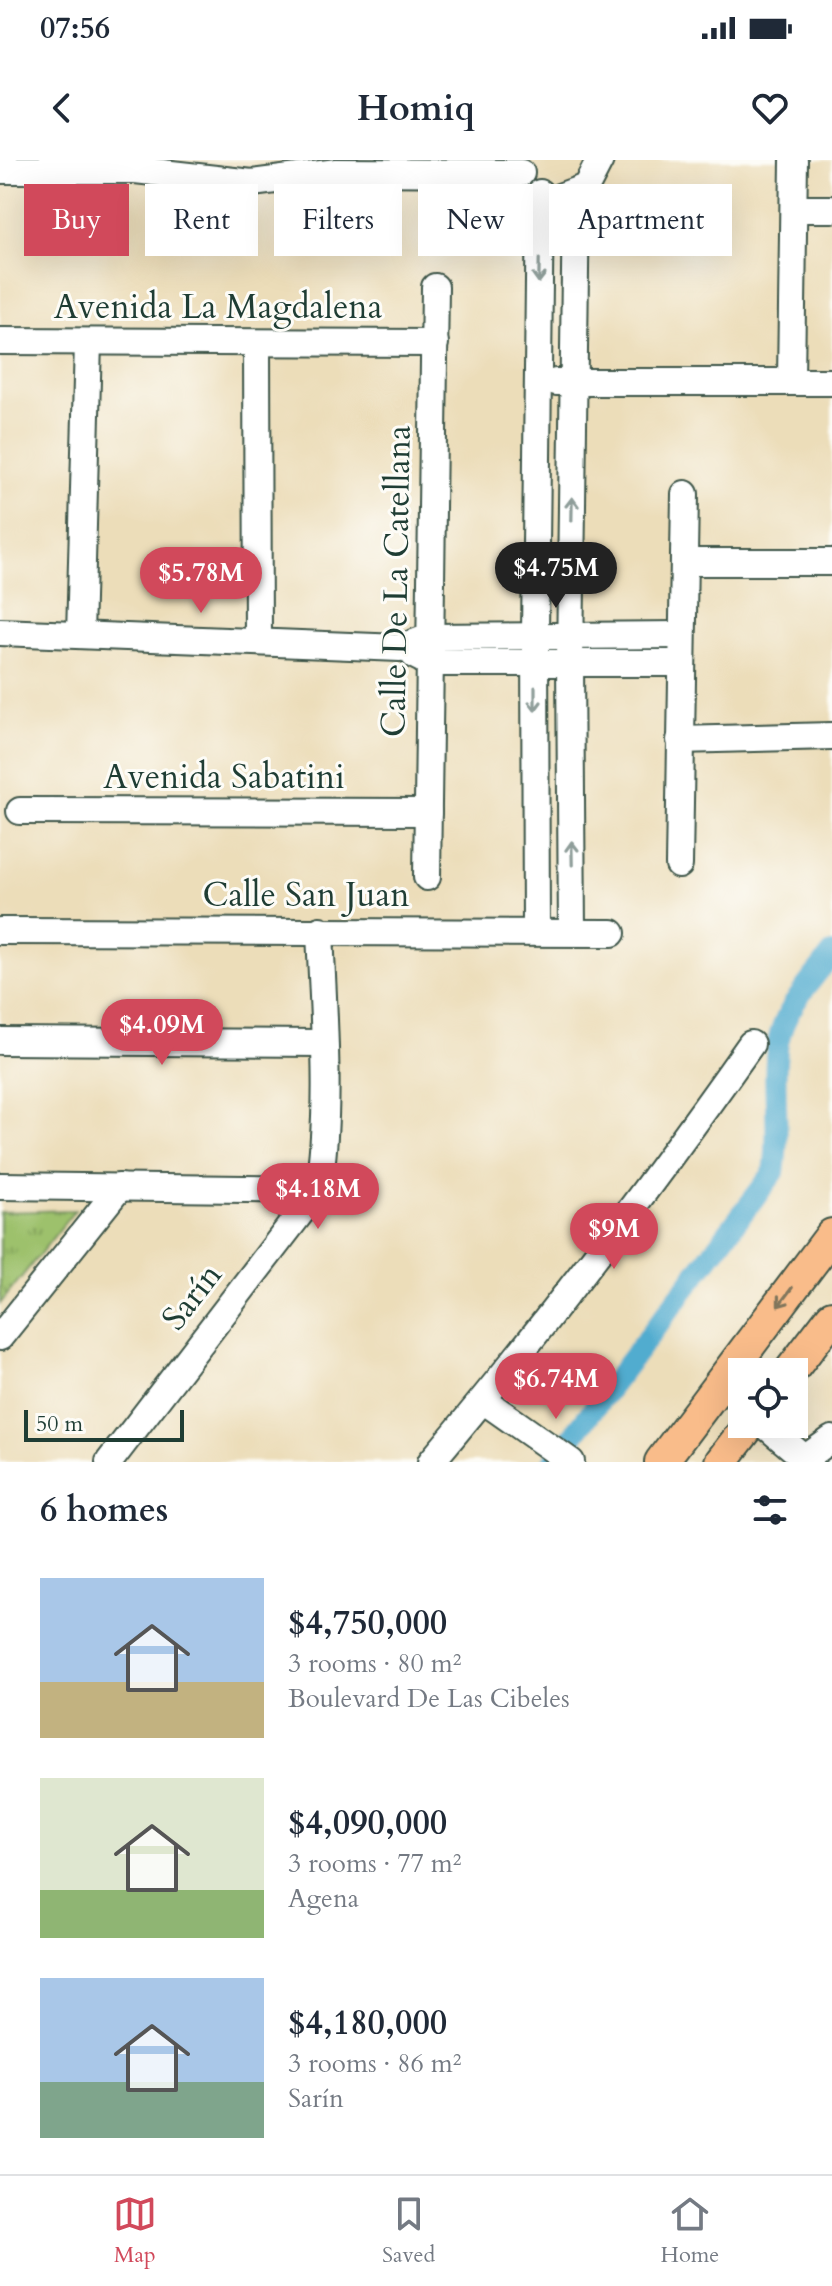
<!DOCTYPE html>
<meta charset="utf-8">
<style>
:root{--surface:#fff;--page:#f2f2f3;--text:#1f2937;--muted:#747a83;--line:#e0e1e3;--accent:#d1495b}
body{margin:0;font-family:Cardo,serif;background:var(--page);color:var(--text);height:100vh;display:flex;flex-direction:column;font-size:30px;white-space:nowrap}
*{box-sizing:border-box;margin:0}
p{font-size:26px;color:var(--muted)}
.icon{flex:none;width:44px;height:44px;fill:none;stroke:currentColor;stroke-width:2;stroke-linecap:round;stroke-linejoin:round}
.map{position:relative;height:1302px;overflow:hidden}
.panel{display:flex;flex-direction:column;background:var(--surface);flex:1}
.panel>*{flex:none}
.banner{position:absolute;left:24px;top:24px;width:784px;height:72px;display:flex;gap:16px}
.tools{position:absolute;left:728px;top:1198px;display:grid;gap:16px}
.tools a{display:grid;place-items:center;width:80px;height:80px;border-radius:0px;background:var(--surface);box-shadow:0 8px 32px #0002;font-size:40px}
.scale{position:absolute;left:24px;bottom:20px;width:160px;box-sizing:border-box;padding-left:8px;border:4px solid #1f3d34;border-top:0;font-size:22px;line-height:28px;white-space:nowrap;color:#1f3d34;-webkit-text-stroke:6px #fdfcf7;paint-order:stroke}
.price{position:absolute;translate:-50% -68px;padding:0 18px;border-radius:28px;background:var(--accent);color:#fff;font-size:26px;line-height:52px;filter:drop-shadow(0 2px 4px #0008)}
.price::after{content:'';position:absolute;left:50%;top:48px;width:24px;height:18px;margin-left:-12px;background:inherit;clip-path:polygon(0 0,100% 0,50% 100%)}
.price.active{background:#222;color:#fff}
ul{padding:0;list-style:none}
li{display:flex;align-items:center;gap:24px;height:200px;padding:0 40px}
li span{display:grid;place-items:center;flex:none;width:224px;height:160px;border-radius:0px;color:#555}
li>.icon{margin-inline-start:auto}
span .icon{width:96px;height:96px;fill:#fffc;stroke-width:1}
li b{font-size:34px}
h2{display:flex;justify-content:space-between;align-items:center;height:96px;padding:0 40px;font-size:34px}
.chip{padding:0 28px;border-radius:0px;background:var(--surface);box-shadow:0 8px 32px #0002;font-size:28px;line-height:72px}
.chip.active{background:var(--accent);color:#fff}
.status{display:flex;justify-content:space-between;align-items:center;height:56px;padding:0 40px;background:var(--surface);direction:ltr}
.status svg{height:22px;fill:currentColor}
header{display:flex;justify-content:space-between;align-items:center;height:104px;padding:0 40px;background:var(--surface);font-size:36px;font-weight:700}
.tab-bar{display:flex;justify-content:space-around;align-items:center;height:112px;border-top:2px solid var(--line);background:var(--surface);font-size:22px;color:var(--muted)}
.tab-bar a{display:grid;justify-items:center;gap:4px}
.tab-bar .active{color:var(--accent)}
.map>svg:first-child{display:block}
.park{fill:url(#park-tufts);stroke:#5e7f50;stroke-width:2}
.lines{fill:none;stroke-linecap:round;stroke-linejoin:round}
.canal{stroke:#51accf;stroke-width:22}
.minor-casing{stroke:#3e5548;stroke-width:30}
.major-casing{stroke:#3e5548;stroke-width:36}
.minor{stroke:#fff;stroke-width:26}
.major{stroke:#f9bc8a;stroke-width:32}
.oneway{stroke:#8f9e9a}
.oneway2{stroke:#81765b}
.labels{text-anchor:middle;stroke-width:6;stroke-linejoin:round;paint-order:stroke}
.street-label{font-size:34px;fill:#1f3d34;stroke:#fdfcf7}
</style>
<div class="status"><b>07:56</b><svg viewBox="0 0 49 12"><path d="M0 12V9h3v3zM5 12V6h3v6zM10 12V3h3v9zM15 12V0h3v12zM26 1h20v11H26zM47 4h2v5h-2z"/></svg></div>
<header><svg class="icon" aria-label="back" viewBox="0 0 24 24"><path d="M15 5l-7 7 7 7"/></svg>Homiq<svg class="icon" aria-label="heart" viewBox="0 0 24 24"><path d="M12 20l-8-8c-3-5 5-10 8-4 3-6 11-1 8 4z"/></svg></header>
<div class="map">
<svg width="832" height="1302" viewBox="0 0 832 1302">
<defs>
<pattern id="park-tufts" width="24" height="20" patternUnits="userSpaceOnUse" patternTransform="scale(2)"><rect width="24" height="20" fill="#9dc16c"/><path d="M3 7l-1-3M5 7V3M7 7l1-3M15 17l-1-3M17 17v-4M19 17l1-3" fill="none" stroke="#7f9e5a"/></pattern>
</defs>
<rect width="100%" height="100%" fill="#fdfcf7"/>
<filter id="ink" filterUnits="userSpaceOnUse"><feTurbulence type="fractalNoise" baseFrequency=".0125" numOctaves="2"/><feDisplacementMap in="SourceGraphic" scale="16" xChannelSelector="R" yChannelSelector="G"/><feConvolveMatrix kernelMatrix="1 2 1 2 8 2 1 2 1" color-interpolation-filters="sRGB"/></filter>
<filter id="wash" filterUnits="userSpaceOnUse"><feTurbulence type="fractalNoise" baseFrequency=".006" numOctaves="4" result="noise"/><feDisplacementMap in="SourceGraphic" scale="32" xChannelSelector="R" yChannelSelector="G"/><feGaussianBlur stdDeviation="1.8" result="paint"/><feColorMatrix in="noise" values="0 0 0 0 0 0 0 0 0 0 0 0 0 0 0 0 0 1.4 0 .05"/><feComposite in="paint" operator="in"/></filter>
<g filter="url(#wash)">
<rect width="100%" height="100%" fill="#ecddb9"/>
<path class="park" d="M 75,1050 L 0,1144 L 0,1052 Z"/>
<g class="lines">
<path class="canal" d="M 553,1302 L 774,1012 C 781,968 771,924 778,883 C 784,849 812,820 832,794"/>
</g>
</g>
<g filter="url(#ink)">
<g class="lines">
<g class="minor-casing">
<g id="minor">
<path d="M 0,10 L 135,10 L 252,23 L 337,12 L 521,13"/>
<path d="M 559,37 L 586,27 L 600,0"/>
<path d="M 794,49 L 832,49"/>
<path d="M 0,181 L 435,183"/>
<path d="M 257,184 L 258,482"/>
<path d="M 791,220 L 794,0"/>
<path d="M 556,222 L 832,222"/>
<path d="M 684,402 L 832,402"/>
<path d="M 0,472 L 400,488 L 430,477 L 682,475"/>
<path d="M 80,475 L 88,182"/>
<path d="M 414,495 L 430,503 L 682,503"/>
<path d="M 680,580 L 832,576"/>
<path d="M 20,651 L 428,652"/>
<path d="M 679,705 L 685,334"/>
<path d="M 427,717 L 435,127"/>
<path d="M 0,771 L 612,773"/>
<path d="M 572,771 L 570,502 L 576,33"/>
<path d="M 536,772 L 535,474 L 540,33"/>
<path d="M 0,881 L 324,883"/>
<path d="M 0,1026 L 318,1030"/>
<path d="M 0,1177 L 120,1027"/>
<path d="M 483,1240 L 571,1302"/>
<path d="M 764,1264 L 809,1302"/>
<path d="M 109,1302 L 318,1030 C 332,945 323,855 320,770"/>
<path d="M 431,1302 C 544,1168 650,1027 751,884"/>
<path d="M 800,1302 L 832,1279"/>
</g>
</g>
<g class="major-casing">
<g id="major">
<path d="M 790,1212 L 832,1157"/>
<path d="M 661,1302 L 832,1075"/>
<path d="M 721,1302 L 750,1264"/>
</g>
</g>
<use href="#minor" class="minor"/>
<use href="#major" class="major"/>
</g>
<defs><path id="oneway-shaft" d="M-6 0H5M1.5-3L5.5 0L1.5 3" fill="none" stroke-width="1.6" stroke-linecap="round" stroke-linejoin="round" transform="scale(2)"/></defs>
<g class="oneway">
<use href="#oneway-shaft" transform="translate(539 111) rotate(91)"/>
<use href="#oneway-shaft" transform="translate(572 349) rotate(-89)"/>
<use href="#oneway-shaft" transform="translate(535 539) rotate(90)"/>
<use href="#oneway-shaft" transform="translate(572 693) rotate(-91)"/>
</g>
<use class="oneway2" href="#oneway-shaft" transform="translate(785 1137) rotate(127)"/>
</g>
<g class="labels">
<g class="street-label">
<text x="218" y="158">Avenida La Magdalena</text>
<text transform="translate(395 421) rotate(-89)" y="12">Calle De La Catellana</text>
<text x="224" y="628">Avenida Sabatini</text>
<text x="306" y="746">Calle San Juan</text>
<text transform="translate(191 1136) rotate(-52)" y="12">Sarín</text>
</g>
</g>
</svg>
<div class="tools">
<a><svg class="icon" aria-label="locate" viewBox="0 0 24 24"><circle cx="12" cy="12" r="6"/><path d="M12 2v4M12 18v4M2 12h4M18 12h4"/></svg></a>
</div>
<div class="scale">50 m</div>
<b class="price active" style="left:556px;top:450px">$4.75M</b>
<b class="price" style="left:201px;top:455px">$5.78M</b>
<b class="price" style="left:162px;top:907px">$4.09M</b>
<b class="price" style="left:318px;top:1071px">$4.18M</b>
<b class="price" style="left:614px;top:1111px">$9M</b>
<b class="price" style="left:556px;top:1261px">$6.74M</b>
<div class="banner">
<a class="chip active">Buy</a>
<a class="chip">Rent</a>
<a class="chip">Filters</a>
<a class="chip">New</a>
<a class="chip">Apartment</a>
</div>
</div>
<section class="panel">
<h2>6 homes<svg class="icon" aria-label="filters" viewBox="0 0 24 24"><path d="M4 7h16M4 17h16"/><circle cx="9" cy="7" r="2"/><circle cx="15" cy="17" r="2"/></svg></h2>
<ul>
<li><span style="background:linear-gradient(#a9c7e8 65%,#c2b280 0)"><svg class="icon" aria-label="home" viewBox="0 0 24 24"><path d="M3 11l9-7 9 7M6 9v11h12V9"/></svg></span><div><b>$4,750,000</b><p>3 rooms · 80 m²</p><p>Boulevard De Las Cibeles</p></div></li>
<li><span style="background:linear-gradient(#dfe7d0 70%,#8fb573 0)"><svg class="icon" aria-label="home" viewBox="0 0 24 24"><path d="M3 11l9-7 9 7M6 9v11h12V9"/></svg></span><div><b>$4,090,000</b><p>3 rooms · 77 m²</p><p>Agena</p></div></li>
<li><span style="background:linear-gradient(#a9c7e8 65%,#7fa58c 0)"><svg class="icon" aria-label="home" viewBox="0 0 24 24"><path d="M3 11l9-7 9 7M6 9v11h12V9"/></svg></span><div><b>$4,180,000</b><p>3 rooms · 86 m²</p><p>Sarín</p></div></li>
</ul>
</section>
<nav class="tab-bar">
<a class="active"><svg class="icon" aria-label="map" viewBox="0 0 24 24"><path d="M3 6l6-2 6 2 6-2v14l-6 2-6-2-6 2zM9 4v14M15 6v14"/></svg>Map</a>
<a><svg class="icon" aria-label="saved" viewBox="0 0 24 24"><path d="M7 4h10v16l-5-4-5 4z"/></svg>Saved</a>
<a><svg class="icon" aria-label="home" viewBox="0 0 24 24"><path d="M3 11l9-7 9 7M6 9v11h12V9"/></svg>Home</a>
</nav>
